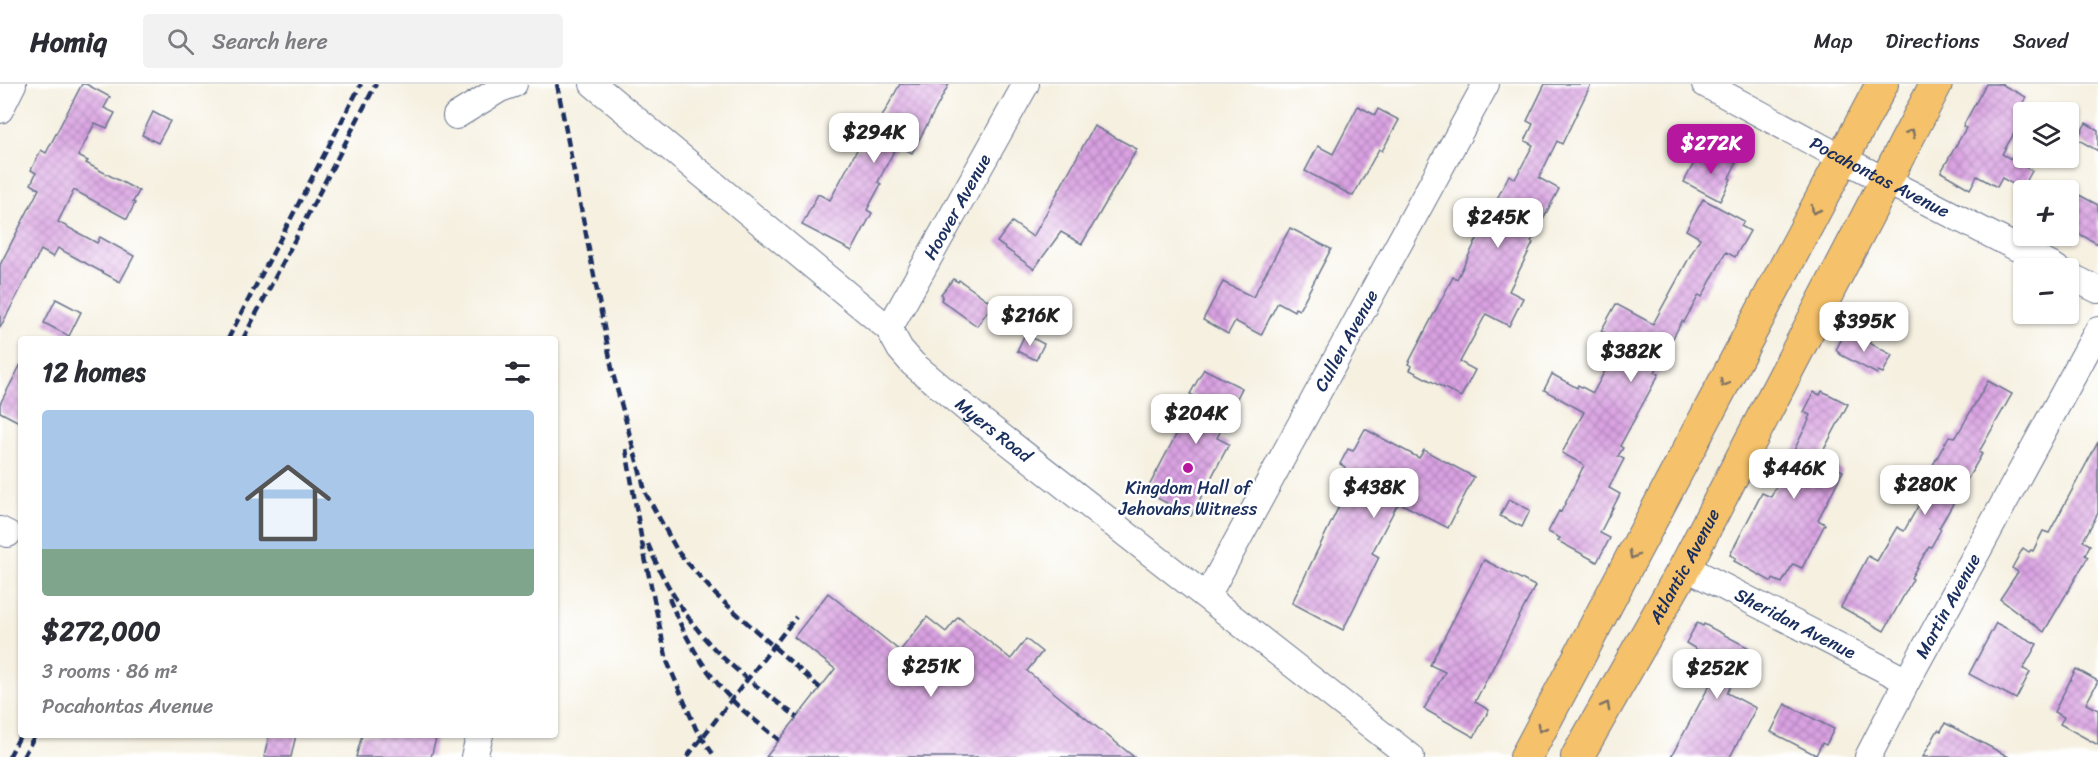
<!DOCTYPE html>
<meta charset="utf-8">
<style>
:root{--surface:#fff;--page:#f2f2f3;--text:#2b2b33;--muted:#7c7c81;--line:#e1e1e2;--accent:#b5179e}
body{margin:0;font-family:Sriracha,sans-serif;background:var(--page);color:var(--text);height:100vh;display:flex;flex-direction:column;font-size:22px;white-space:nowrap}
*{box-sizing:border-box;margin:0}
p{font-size:20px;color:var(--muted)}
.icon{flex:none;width:33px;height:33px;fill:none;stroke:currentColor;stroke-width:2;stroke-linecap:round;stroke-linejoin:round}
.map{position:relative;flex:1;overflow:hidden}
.details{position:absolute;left:18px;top:252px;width:540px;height:402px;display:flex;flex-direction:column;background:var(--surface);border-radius:6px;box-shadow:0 2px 4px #0004}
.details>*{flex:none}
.buttons{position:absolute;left:2013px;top:18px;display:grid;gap:12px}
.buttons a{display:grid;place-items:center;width:66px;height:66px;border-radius:6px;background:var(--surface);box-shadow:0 2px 4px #0004;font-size:30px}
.price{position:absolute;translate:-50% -51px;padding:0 14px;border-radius:12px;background:#fff;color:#222;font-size:20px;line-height:39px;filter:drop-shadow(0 2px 3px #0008)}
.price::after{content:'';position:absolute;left:50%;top:36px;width:18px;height:14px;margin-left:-9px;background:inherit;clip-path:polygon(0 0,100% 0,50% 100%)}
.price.on{background:var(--accent);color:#fff}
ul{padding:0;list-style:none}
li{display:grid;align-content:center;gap:12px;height:318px;padding:0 24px}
li span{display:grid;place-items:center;height:186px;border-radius:6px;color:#555}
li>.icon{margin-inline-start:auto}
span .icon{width:108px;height:108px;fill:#fffc;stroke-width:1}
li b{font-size:26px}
h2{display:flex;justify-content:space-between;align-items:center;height:72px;padding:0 24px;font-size:26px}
header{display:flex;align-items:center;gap:36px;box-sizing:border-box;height:84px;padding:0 30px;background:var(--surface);border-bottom:2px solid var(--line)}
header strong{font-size:28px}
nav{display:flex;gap:33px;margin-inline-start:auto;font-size:21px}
.search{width:420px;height:54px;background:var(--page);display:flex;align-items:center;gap:15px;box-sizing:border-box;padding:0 21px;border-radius:6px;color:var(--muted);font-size:22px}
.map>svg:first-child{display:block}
.building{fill:url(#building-cross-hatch)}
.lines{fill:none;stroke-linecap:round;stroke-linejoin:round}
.minor-casing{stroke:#67738c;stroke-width:28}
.major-casing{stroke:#67738c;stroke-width:34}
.minor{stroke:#fff;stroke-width:26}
.major{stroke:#f5c16b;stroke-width:32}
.rail{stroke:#1b2f5e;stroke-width:4.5;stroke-dasharray:9 4.5;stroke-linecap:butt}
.oneway{stroke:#7d7164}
.poi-dot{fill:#b5179e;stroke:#fff;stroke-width:2}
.labels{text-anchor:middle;stroke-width:5;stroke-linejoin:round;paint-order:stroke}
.street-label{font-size:18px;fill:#1b2f5e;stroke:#fff}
.poi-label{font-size:18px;fill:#1b2f5e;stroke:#fff}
</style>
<header>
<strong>Homiq</strong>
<div class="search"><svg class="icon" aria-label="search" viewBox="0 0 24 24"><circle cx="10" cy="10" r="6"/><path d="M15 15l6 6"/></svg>Search here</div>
<nav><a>Map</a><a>Directions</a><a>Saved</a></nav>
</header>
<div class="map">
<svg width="2098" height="673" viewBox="0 0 2098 673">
<defs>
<pattern id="building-cross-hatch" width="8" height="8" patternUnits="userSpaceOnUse" patternTransform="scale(1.5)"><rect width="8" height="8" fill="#daa2e2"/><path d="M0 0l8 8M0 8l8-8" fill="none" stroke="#b084ba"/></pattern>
</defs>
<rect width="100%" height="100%" fill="#fff"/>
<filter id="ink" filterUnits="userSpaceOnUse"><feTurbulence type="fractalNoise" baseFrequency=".0167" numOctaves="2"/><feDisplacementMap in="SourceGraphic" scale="12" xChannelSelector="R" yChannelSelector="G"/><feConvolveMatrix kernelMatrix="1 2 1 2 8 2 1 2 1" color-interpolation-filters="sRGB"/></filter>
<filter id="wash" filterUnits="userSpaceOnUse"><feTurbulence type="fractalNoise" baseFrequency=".008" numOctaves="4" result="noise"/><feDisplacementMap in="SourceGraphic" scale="24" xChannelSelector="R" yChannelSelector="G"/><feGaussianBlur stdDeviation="1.35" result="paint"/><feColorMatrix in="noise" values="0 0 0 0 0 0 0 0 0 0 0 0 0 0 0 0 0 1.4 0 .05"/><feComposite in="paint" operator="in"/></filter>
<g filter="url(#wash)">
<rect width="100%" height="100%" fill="#f5f0e0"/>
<g id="blocks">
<g class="building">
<path d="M 82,0 L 86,0 L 110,13 L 104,24 L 115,29 L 107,44 L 95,39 L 78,72 L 88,77 L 86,79 L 139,107 L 133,118 L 135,119 L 127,135 L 74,106 L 58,138 L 97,159 L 100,153 L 134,172 L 120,198 L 58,164 L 53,173 L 41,166 L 0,244 L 0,181 L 39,105 L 31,100 L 36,89 L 31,86 L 41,66 L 46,69 Z"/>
<path d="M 900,0 L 949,0 L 912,69 L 897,61 L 878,98 L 881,100 L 867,126 L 872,129 L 852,167 L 802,141 L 818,110 L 830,116 L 858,64 L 864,65 Z"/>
<path d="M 1545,0 L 1591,0 L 1562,60 L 1557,57 L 1539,94 L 1559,105 L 1531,158 L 1533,159 L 1509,207 L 1523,214 L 1509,242 L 1486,230 L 1460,278 L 1475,286 L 1461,313 L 1410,286 L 1412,282 L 1408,280 L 1453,193 L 1457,195 L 1509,91 L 1515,95 L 1533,61 L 1525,57 L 1533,40 L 1527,37 Z"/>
<path d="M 1986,0 L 2001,0 L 2026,13 L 2017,31 L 2023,34 L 2002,70 L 2032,87 L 2022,105 L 2002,94 L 1997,103 L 1977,92 L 1970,105 L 1941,88 L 1966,44 L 1963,42 Z"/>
<path d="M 1358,22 L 1375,31 L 1378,25 L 1399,36 L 1382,67 L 1379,65 L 1353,112 L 1305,87 L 1318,62 L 1333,70 Z"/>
<path d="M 153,28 L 170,37 L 158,59 L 142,51 Z"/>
<path d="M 2086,39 L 2098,46 L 2098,67 L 2077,55 Z"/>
<path d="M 1094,42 L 1137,65 L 1082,160 L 1061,148 L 1034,185 L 997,158 L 1012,138 L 1033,153 Z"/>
<path d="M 1708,64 L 1736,79 L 1729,94 L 1731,95 L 1720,117 L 1684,98 L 1695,77 L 1700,80 Z"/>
<path d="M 2068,105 L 2098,121 L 2098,160 L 2068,144 Z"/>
<path d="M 1703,115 L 1744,137 L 1741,142 L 1750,147 L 1735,173 L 1726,168 L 1702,213 L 1699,211 L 1684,238 L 1682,237 L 1655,288 L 1659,290 L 1620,362 L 1623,364 L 1618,372 L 1624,375 L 1609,404 L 1620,410 L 1600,449 L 1610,454 L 1597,478 L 1558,457 L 1560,454 L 1548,448 L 1559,427 L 1561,428 L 1584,381 L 1562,369 L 1584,328 L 1544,306 L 1552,290 L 1577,304 L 1578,301 L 1593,309 L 1613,272 L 1605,268 L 1613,253 L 1601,247 L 1616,220 L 1653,240 L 1700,154 L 1686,146 Z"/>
<path d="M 1290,144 L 1331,165 L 1299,226 L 1295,224 L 1294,227 L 1278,218 L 1261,251 L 1235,237 L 1228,250 L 1203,236 L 1223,198 L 1253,213 Z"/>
<path d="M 953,195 L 958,198 L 959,196 L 993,220 L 977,242 L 941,216 L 943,212 L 941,210 Z"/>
<path d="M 56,215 L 81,228 L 69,252 L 44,239 Z"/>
<path d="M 1845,248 L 1850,251 L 1851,249 L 1892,271 L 1883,289 L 1878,287 L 1877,290 L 1841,271 L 1836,266 Z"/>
<path d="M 1025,250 L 1044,260 L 1036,276 L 1017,267 Z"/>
<path d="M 21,280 L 21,339 L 0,328 L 0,320 Z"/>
<path d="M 1204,285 L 1242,304 L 1217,354 L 1229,360 L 1191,432 L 1146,408 L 1196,313 L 1190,310 Z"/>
<path d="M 1988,297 L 2012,310 L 1979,368 L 1982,370 L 1939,444 L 1941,445 L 1931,463 L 1929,462 L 1911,494 L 1913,495 L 1884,547 L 1841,523 L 1868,472 L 1877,477 L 1897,443 L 1904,447 L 1934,394 L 1928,390 L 1949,352 L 1956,353 Z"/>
<path d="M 1822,307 L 1848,320 L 1819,375 L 1843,387 L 1818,436 L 1825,440 L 1802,484 L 1793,480 L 1782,499 L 1773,495 L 1772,498 L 1734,477 L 1736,474 L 1730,471 L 1762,409 L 1771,413 L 1809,336 L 1808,335 L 1810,331 L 1804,328 L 1814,308 L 1820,311 Z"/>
<path d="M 1365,345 L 1419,374 L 1424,366 L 1474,393 L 1448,444 L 1400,419 L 1396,423 L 1372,469 L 1379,473 L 1343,546 L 1292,519 L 1341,418 L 1336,415 L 1348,392 L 1342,389 L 1345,383 L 1340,380 L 1348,365 L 1353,367 Z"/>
<path d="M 2098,358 L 2098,429 L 2083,457 L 2090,461 L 2085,471 L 2088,473 L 2044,548 L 2000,515 L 2018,488 L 2012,484 L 2023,464 L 2029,468 L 2031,466 L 2033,467 L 2043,447 L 2049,449 Z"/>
<path d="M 1509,415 L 1530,426 L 1522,443 L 1500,432 Z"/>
<path d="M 1484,476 L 1535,502 L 1475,618 L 1489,626 L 1474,653 L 1424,625 L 1445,588 L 1430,581 Z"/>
<path d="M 828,509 L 900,567 L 927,533 L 946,548 L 958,533 L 1011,575 L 1026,555 L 1042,568 L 1027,587 L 1134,673 L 766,673 L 835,585 L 794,553 Z"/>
<path d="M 1697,539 L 1703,542 L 1704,540 L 1751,565 L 1727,609 L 1756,624 L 1730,673 L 1671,673 L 1721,580 L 1686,559 Z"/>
<path d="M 1996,539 L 2037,560 L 2023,585 L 2030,588 L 2016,615 L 1969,590 Z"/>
<path d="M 2076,585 L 2098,597 L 2086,620 L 2098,626 L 2098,661 L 2060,640 L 2064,633 L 2054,628 Z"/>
<path d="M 1785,620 L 1834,645 L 1826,661 L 1822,659 L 1816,671 L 1771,648 Z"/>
<path d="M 1945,639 L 2009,673 L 1923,673 L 1938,646 L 1941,647 Z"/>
<path d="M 269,651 L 296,651 L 291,673 L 264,673 Z"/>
<path d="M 362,651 L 437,651 L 431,673 L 356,673 Z"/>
</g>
</g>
</g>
<g filter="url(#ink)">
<use href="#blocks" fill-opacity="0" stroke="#67738c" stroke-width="1.5"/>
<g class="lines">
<g class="minor-casing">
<g id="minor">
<path id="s1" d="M 593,0 L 889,245 L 900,265 L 913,280 L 974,331 L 1411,673"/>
<path id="s2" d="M 1705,0 L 1853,80 L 2056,184"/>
<path d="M 0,26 L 13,0"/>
<path d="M 456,32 L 500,5 L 514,0"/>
<path d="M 2068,191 L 2098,206"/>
<path id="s3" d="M 889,245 L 1026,0"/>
<path d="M 0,446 L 8,450"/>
<path id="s4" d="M 1685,483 L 1907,597"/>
<path id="s5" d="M 1207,512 L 1486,0"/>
<path d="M 474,673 L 480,651"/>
<path id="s6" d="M 1868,673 L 1907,597 L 2098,246"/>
</g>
</g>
<g class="major-casing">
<g id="major">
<path d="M 1526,673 L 1882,0"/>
<path id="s7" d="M 1577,673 L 1685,483 L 1936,0"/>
</g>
</g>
<use href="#minor" class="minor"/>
<use href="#major" class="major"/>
<g class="rail">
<path d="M 557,0 L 613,290 L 646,410 L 678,468 L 716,511 L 820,604"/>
<path d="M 228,255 L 361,0"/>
<path d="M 243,255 L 376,0"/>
<path d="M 626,365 L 643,464 L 667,577 L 696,645 L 715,673"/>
<path d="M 648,460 C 662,495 683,530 708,558 C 734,587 767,610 797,633"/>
<path d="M 669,514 C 684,552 704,587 733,617 C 747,631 764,643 779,656"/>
<path d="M 9,673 L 21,650"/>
<path d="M 23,673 L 35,651"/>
<path d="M 687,673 L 796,533"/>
</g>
</g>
<defs><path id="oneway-chevron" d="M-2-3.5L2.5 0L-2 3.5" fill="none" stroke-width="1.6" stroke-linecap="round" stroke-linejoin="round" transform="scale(1.5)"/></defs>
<g class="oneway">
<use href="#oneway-chevron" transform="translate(1911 49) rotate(-62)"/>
<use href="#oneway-chevron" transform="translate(1815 126) rotate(118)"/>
<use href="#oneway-chevron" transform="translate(1724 299) rotate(118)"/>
<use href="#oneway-chevron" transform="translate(1633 471) rotate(118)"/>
<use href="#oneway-chevron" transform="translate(1606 622) rotate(-61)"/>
<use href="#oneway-chevron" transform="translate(1541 644) rotate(118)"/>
</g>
</g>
<circle class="poi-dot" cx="1188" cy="384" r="6"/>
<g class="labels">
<g class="street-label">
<text dy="6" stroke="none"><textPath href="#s2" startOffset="198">Pocahontas Avenue</textPath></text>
<text dy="6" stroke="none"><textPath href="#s3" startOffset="140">Hoover Avenue</textPath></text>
<text dy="6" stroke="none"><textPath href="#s5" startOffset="291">Cullen Avenue</textPath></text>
<text dy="6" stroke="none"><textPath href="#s1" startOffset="531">Myers Road</textPath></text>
<text dy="6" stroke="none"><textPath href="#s7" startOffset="219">Atlantic Avenue</textPath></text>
<text dy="6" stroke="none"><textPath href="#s6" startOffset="171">Martin Avenue</textPath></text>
<text dy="6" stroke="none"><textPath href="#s4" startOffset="124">Sheridan Avenue</textPath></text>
</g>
<g class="poi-label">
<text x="1188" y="410">Kingdom Hall of<tspan x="1188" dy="21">Jehovahs Witness</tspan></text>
</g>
</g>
</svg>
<div class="buttons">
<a><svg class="icon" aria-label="layers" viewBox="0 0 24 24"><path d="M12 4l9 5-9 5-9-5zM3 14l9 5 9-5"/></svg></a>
<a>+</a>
<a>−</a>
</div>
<b class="price" style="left:874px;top:80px">$294K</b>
<b class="price on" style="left:1711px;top:91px">$272K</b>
<b class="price" style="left:1498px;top:165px">$245K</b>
<b class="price" style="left:1030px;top:263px">$216K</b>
<b class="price" style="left:1864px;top:269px">$395K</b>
<b class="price" style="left:1631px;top:299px">$382K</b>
<b class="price" style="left:1196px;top:361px">$204K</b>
<b class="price" style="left:1794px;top:416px">$446K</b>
<b class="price" style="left:1925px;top:432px">$280K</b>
<b class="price" style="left:1374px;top:435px">$438K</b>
<b class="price" style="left:931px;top:614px">$251K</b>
<b class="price" style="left:1717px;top:616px">$252K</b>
<section class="details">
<h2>12 homes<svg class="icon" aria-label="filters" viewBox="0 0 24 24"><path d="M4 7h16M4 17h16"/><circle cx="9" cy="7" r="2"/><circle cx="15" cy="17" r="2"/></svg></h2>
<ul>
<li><span style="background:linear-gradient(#a9c7e8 75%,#7fa58c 0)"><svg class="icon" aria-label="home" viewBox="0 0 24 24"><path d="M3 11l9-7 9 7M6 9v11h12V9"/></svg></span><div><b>$272,000</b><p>3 rooms · 86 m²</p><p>Pocahontas Avenue</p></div></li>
</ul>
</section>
</div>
